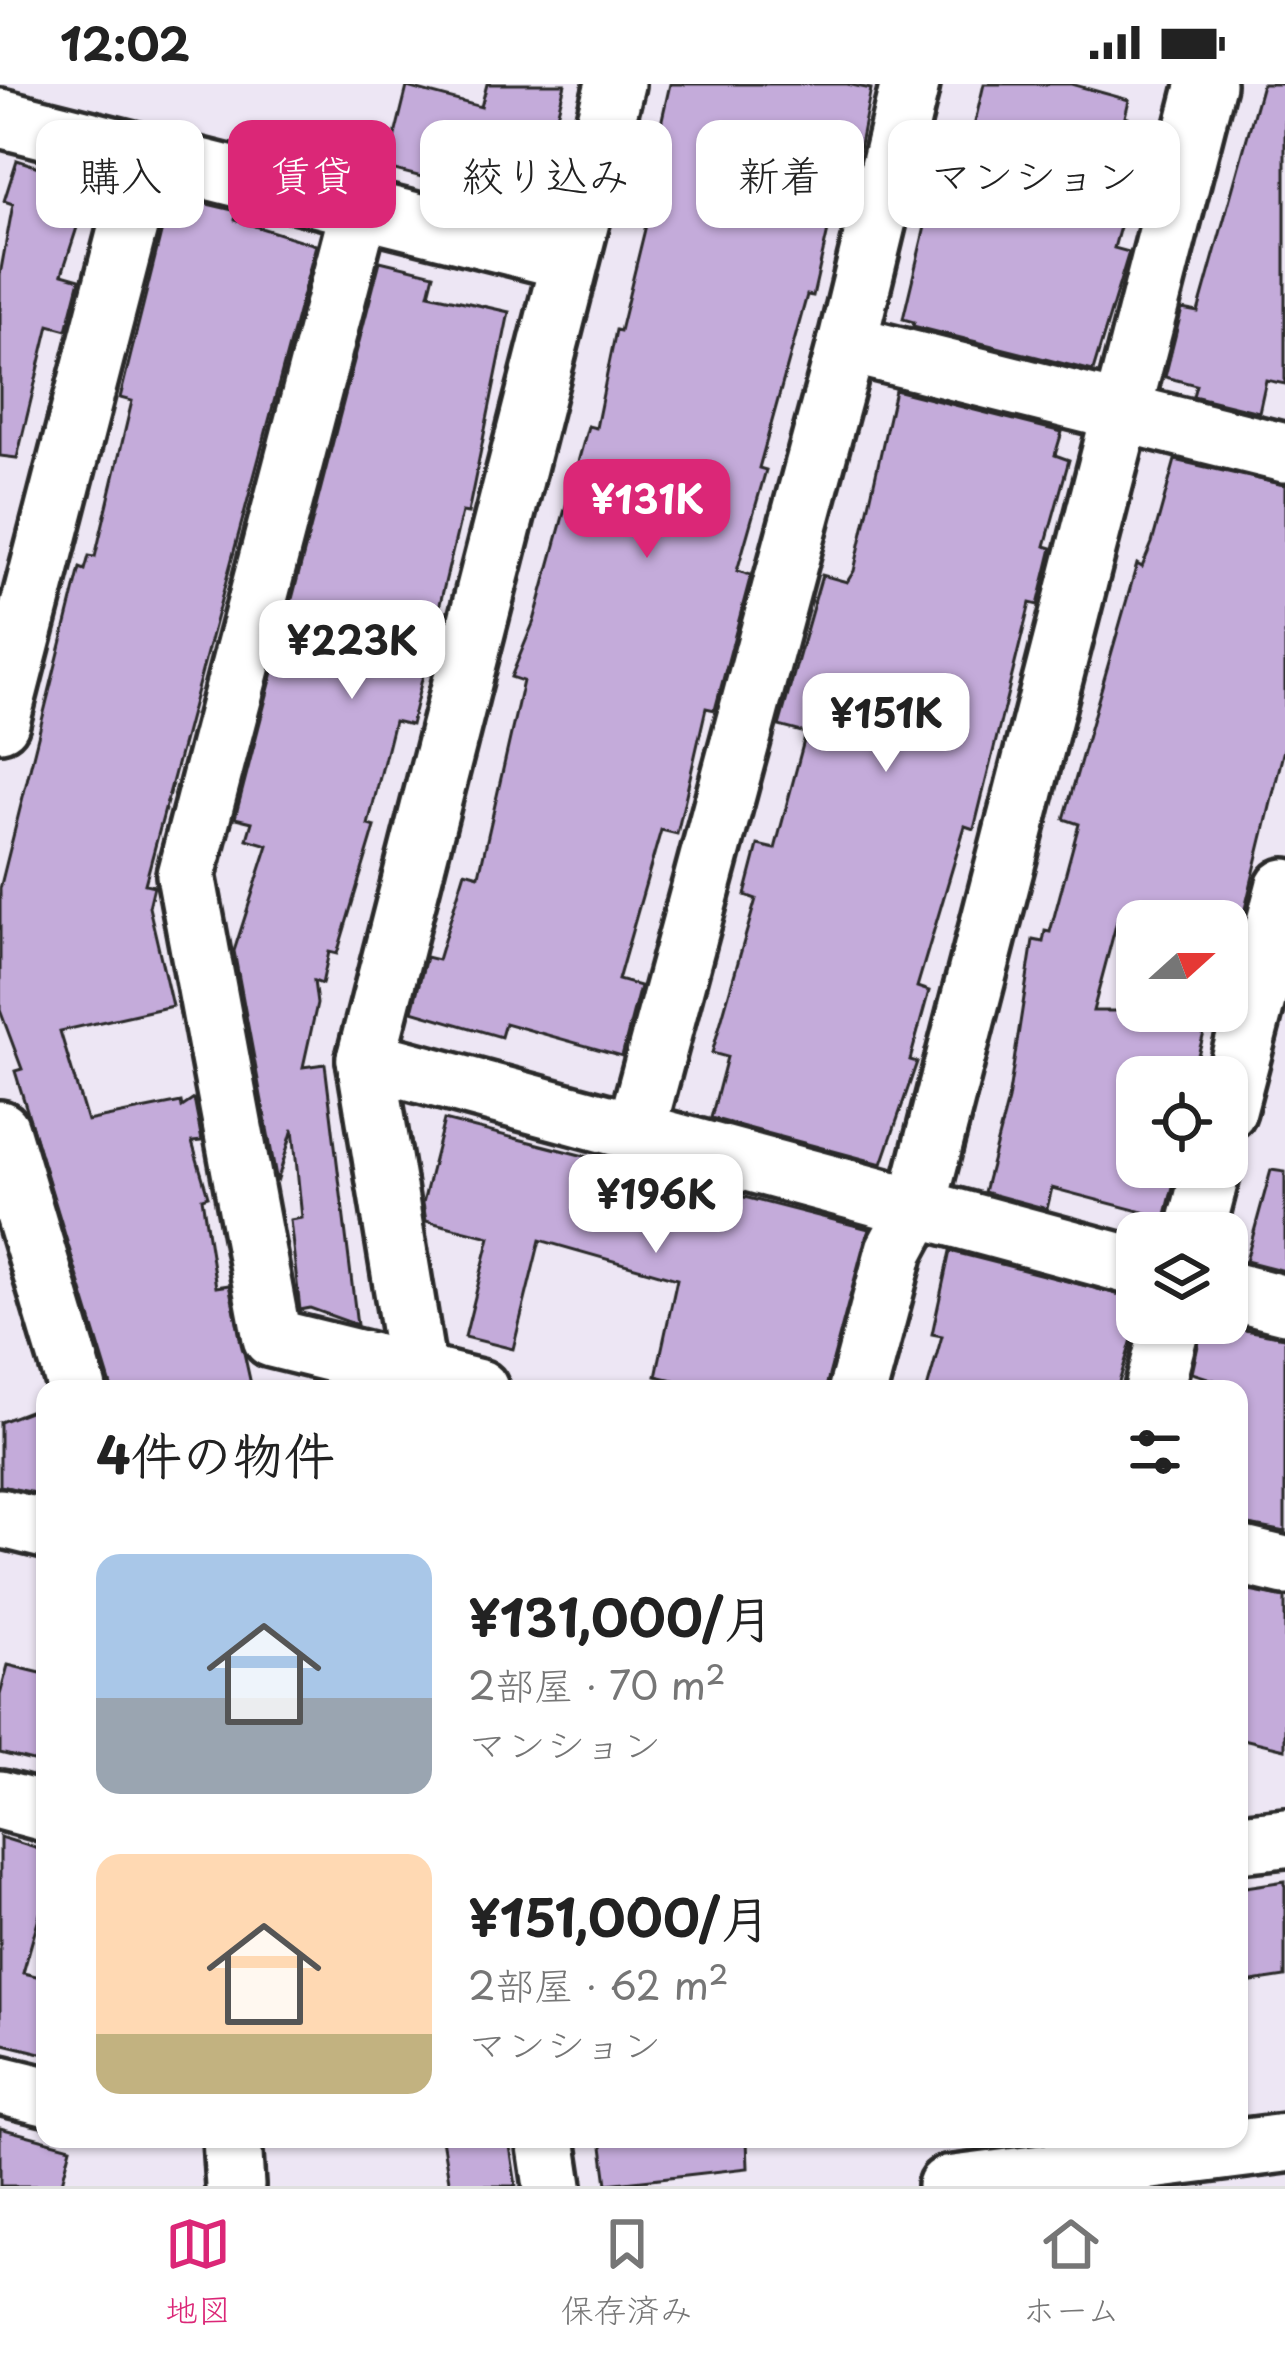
<!DOCTYPE html>
<html lang="ja">
<meta charset="utf-8">
<style>
:root{--surface:#fff;--page:#f2f2f2;--text:#222;--muted:#767676;--line:#e0e0e0;--accent:#db2777}
body{margin:0;font-family:"Playpen Sans","Klee One",sans-serif;background:var(--page);color:var(--text);height:100vh;display:flex;flex-direction:column;font-size:45px;white-space:nowrap}
*{box-sizing:border-box;margin:0}
p{font-size:39px;color:var(--muted)}
.icon{flex:none;width:66px;height:66px;fill:none;stroke:currentColor;stroke-width:2;stroke-linecap:round;stroke-linejoin:round}
.map{position:relative;flex:1;overflow:hidden}
.sheet{position:absolute;left:36px;top:1296px;width:1212px;height:768px;display:flex;flex-direction:column;background:var(--surface);border-radius:24px;box-shadow:0 3px 9px #0004}
.sheet>*{flex:none}
.banner{position:absolute;left:36px;top:36px;width:1215px;height:108px;display:flex;gap:24px}
.needle{width:78px;rotate:69deg}
.tools{position:absolute;left:1116px;top:816px;display:grid;gap:24px}
.tools a{display:grid;place-items:center;width:132px;height:132px;border-radius:24px;background:var(--surface);box-shadow:0 3px 9px #0004;font-size:60px}
.price{position:absolute;translate:-50% -102px;padding:0 27px;border-radius:24px;background:#fff;color:#222;font-size:39px;line-height:78px;filter:drop-shadow(0 3px 6px #0008)}
.price::after{content:'';position:absolute;left:50%;top:72px;width:36px;height:27px;margin-left:-18px;background:inherit;clip-path:polygon(0 0,100% 0,50% 100%)}
.price.on{background:var(--accent);color:#fff}
ul{padding:0;list-style:none}
li{display:flex;align-items:center;gap:36px;height:300px;padding:0 60px}
li span{display:grid;place-items:center;flex:none;width:336px;height:240px;border-radius:24px;color:#555}
li>.icon{margin-inline-start:auto}
span .icon{width:144px;height:144px;fill:#fffc;stroke-width:1}
li b{font-size:51px}
h2{display:flex;justify-content:space-between;align-items:center;height:144px;padding:0 60px;font-size:51px}
.tag{padding:0 42px;border-radius:24px;background:var(--surface);box-shadow:0 3px 9px #0004;font-size:42px;line-height:108px}
.tag.on{background:var(--accent);color:#fff}
.status{display:flex;justify-content:space-between;align-items:center;height:84px;padding:0 60px;background:var(--surface);direction:ltr}
.status svg{height:33px;fill:currentColor}
.menu{display:flex;justify-content:space-around;align-items:center;height:168px;border-top:3px solid var(--line);background:var(--surface);font-size:33px;color:var(--muted)}
.menu a{display:grid;justify-items:center;gap:6px}
.menu .on{color:var(--accent)}
.map>svg:first-child{display:block}
.building{fill:#c4abda;stroke:#2b2b2b;stroke-width:3}
.lines{fill:none;stroke-linecap:round;stroke-linejoin:round}
.minor-casing{stroke:#2b2b2b;stroke-width:66}
.minor{stroke:#fff;stroke-width:57}
</style>
<div class="status"><b>12:02</b><svg viewBox="0 0 49 12"><path d="M0 12V9h3v3zM5 12V6h3v6zM10 12V3h3v9zM15 12V0h3v12zM26 1h20v11H26zM47 4h2v5h-2z"/></svg></div>
<div class="map">
<svg width="1285" height="2102" viewBox="0 0 1285 2102">
<rect width="100%" height="100%" fill="#ede6f4"/>
<filter id="ink" filterUnits="userSpaceOnUse"><feTurbulence type="fractalNoise" baseFrequency=".00833" numOctaves="2"/><feDisplacementMap in="SourceGraphic" scale="24" xChannelSelector="R" yChannelSelector="G"/><feConvolveMatrix kernelMatrix="1 2 1 2 8 2 1 2 1" color-interpolation-filters="sRGB"/></filter>
<g filter="url(#ink)">
<g class="building">
<path d="M 487,0 L 565,0 L 553,47 L 566,50 L 551,109 L 441,81 L 437,97 L 387,84 L 407,3 L 481,23 Z"/>
<path d="M 670,0 L 847,0 L 871,5 L 859,65 L 847,63 L 813,212 L 807,211 L 759,384 L 766,386 L 737,487 L 751,491 L 715,626 L 706,624 L 677,750 L 661,746 L 618,896 L 640,902 L 622,972 L 505,939 L 501,953 L 412,927 L 426,873 L 438,876 L 465,787 L 479,791 L 523,597 L 511,593 L 534,537 L 588,342 L 596,344 L 616,246 L 620,247 L 648,133 L 656,96 L 630,89 L 641,48 L 658,53 Z"/>
<path d="M 984,0 L 1071,0 L 1129,16 L 1125,33 L 1135,36 L 1110,129 L 1123,132 L 1114,164 L 1129,168 L 1093,287 L 913,242 L 914,238 L 903,235 L 943,67 L 967,72 Z"/>
<path d="M 1262,0 L 1285,0 L 1285,300 L 1266,296 L 1259,328 L 1193,312 L 1196,301 L 1165,293 L 1182,225 L 1198,228 Z"/>
<path d="M 17,76 L 91,100 L 62,190 L 80,195 L 67,246 L 49,241 L 17,374 L 0,372 L 0,191 L 13,120 L 4,117 Z"/>
<path d="M 190,116 L 237,127 L 235,136 L 316,161 L 145,800 L 154,802 L 149,823 L 172,922 L 60,947 L 87,1037 L 181,1018 L 182,1023 L 194,1015 L 202,1057 L 192,1058 L 208,1112 L 202,1114 L 216,1203 L 229,1201 L 252,1305 L 112,1305 L 15,987 L 22,985 L 0,926 L 0,805 L 80,484 L 85,486 L 89,472 L 95,473 L 132,317 L 120,314 L 165,133 L 184,139 Z"/>
<path d="M 380,177 L 434,190 L 429,210 L 509,228 L 468,429 L 462,428 L 411,641 L 394,637 L 368,741 L 375,743 L 337,870 L 329,868 L 322,900 L 314,897 L 317,920 L 303,983 L 325,980 L 357,1241 L 310,1224 L 300,1226 L 290,1136 L 302,1134 L 293,1045 L 277,1098 L 234,867 L 268,761 L 247,755 L 252,738 L 235,734 Z"/>
<path d="M 895,306 L 1062,348 L 1055,371 L 1069,376 L 1045,462 L 1052,464 L 1038,521 L 1030,519 L 974,745 L 965,742 L 917,903 L 929,907 L 910,976 L 917,978 L 882,1080 L 711,1034 L 727,973 L 712,969 L 756,815 L 745,811 L 758,761 L 775,765 L 806,649 L 779,642 L 822,491 L 847,498 L 854,487 Z"/>
<path d="M 1175,376 L 1285,401 L 1285,661 L 1242,837 L 1117,837 L 1093,927 L 1210,927 L 1192,993 L 1137,993 L 1137,1083 L 1178,1083 L 1165,1134 L 1052,1104 L 1047,1125 L 984,1108 L 1008,1016 L 1033,856 L 1043,858 L 1045,847 L 1050,848 L 1079,740 L 1064,735 L 1137,480 L 1142,483 L 1152,459 Z"/>
<path d="M 444,1036 L 869,1145 L 826,1305 L 712,1305 L 656,1292 L 677,1195 L 540,1156 L 513,1265 L 465,1253 L 490,1153 L 426,1137 L 423,1119 Z"/>
<path d="M 1271,1086 L 1285,1088 L 1285,1187 L 1246,1177 Z"/>
<path d="M 950,1167 L 1137,1215 L 1137,1239 L 1117,1305 L 927,1305 L 942,1252 L 932,1250 Z"/>
<path d="M 1203,1239 L 1285,1253 L 1285,1448 L 1239,1439 L 1239,1305 L 1212,1305 L 1214,1296 L 1192,1289 Z"/>
<path d="M 45,1321 L 45,1411 L 0,1402 L 0,1338 Z"/>
<path d="M 1239,1505 L 1285,1514 L 1285,1665 L 1239,1654 Z"/>
<path d="M 8,1581 L 45,1590 L 45,1680 L 0,1669 L 0,1611 Z"/>
<path d="M 0,1753 L 45,1767 L 45,1812 L 23,1889 L 45,1894 L 45,1970 L 0,1959 Z"/>
<path d="M 1285,1797 L 1285,1893 L 1239,1900 L 1239,1804 Z"/>
<path d="M 0,2044 L 71,2063 L 61,2102 L 0,2102 Z"/>
<path d="M 442,2055 L 509,2055 L 516,2102 L 450,2102 Z"/>
<path d="M 601,2055 L 747,2055 L 748,2084 L 607,2100 Z"/>
</g>
<g class="lines">
<g class="minor-casing">
<g id="minor">
<path d="M 0,34 L 567,176"/>
<path d="M 359,127 L 186,791 L 272,1254 L 479,1305"/>
<path d="M 847,260 L 1285,369"/>
<path d="M 0,638 L 146,73"/>
<path d="M 366,975 L 1137,1183"/>
<path d="M 1227,1026 L 1285,804"/>
<path d="M 0,1046 L 77,1305"/>
<path d="M 636,1046 L 847,260 L 910,0"/>
<path d="M 1195,1149 L 1212,1083"/>
<path d="M 1227,1206 L 1285,1221"/>
<path d="M 420,1305 L 366,975 L 615,0"/>
<path d="M 858,1305 L 895,1166 L 916,1127 L 1206,0"/>
<path d="M 1154,1305 L 1171,1239"/>
<path d="M 0,1434 L 45,1445"/>
<path d="M 1239,1471 L 1285,1482"/>
<path d="M 0,1716 L 45,1728"/>
<path d="M 1239,1759 L 1285,1754"/>
<path d="M 0,2001 L 45,2012"/>
<path d="M 232,2055 L 235,2102"/>
<path d="M 546,2055 L 553,2102"/>
<path d="M 947,2102 L 1285,2059"/>
</g>
</g>
<use href="#minor" class="minor"/>
</g>
</g>
</svg>
<div class="tools">
<a><svg class="needle" viewBox="-14 -14 28 28"><path d="M0-13l5 13h-10z" fill="#e53935"/><path d="M0 13l5-13h-10z" fill="#767676"/></svg></a>
<a><svg class="icon" aria-label="locate" viewBox="0 0 24 24"><circle cx="12" cy="12" r="6"/><path d="M12 2v4M12 18v4M2 12h4M18 12h4"/></svg></a>
<a><svg class="icon" aria-label="layers" viewBox="0 0 24 24"><path d="M12 4l9 5-9 5-9-5zM3 14l9 5 9-5"/></svg></a>
</div>
<b class="price on" style="left:647px;top:477px">¥131K</b>
<b class="price" style="left:352px;top:618px">¥223K</b>
<b class="price" style="left:886px;top:691px">¥151K</b>
<b class="price" style="left:656px;top:1172px">¥196K</b>
<div class="banner">
<a class="tag">購入</a>
<a class="tag on">賃貸</a>
<a class="tag">絞り込み</a>
<a class="tag">新着</a>
<a class="tag">マンション</a>
</div>
<section class="sheet">
<h2>4件の物件<svg class="icon" aria-label="filters" viewBox="0 0 24 24"><path d="M4 7h16M4 17h16"/><circle cx="9" cy="7" r="2"/><circle cx="15" cy="17" r="2"/></svg></h2>
<ul>
<li><span style="background:linear-gradient(#a9c7e8 60%,#9aa5b1 0)"><svg class="icon" aria-label="home" viewBox="0 0 24 24"><path d="M3 11l9-7 9 7M6 9v11h12V9"/></svg></span><div><b>¥131,000/月</b><p>2部屋 · 70 m²</p><p>マンション</p></div></li>
<li><span style="background:linear-gradient(#ffd9b3 75%,#c2b280 0)"><svg class="icon" aria-label="home" viewBox="0 0 24 24"><path d="M3 11l9-7 9 7M6 9v11h12V9"/></svg></span><div><b>¥151,000/月</b><p>2部屋 · 62 m²</p><p>マンション</p></div></li>
</ul>
</section>
</div>
<nav class="menu">
<a class="on"><svg class="icon" aria-label="map" viewBox="0 0 24 24"><path d="M3 6l6-2 6 2 6-2v14l-6 2-6-2-6 2zM9 4v14M15 6v14"/></svg>地図</a>
<a><svg class="icon" aria-label="saved" viewBox="0 0 24 24"><path d="M7 4h10v16l-5-4-5 4z"/></svg>保存済み</a>
<a><svg class="icon" aria-label="home" viewBox="0 0 24 24"><path d="M3 11l9-7 9 7M6 9v11h12V9"/></svg>ホーム</a>
</nav>
